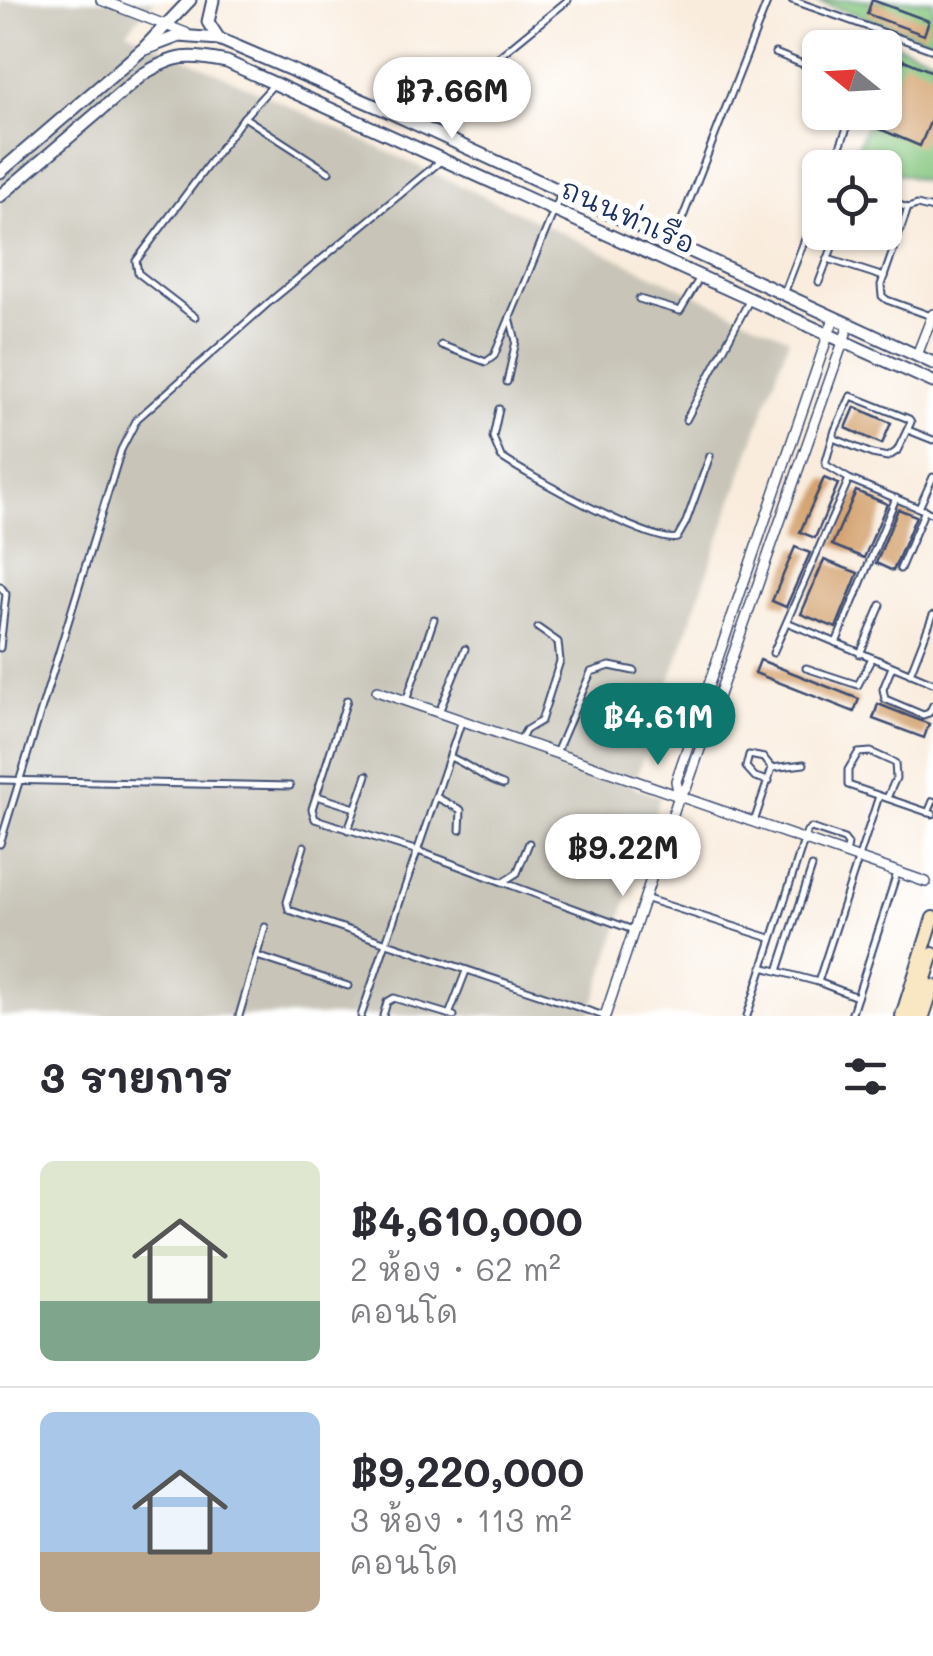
<!DOCTYPE html>
<html lang="th">
<meta charset="utf-8">
<style>
:root{--surface:#fff;--page:#f7f7f7;--text:#2b2b33;--muted:#7c7c81;--line:#e1e1e2;--accent:#0f766e}
body{margin:0;font-family:Mali,"Playpen Sans Thai",sans-serif;background:var(--page);color:var(--text);height:100vh;display:flex;flex-direction:column;font-size:38px;white-space:nowrap}
*{box-sizing:border-box;margin:0}
p{font-size:32px;color:var(--muted)}
.icon{flex:none;width:55px;height:55px;fill:none;stroke:currentColor;stroke-width:2;stroke-linecap:round;stroke-linejoin:round}
.map{position:relative;height:1016px;overflow:hidden}
.side{display:flex;flex-direction:column;background:var(--surface);flex:1}
.side>*{flex:none}
.needle{width:65px;rotate:288deg}
.fabs{position:absolute;left:802px;top:30px;display:grid;gap:20px}
.fabs a{display:grid;place-items:center;width:100px;height:100px;border-radius:15px;background:var(--surface);box-shadow:0 2px 8px #0004;font-size:50px}
.price{position:absolute;translate:-50% -85px;padding:0 22px;border-radius:35px;background:#fff;color:#222;font-size:32px;line-height:65px;filter:drop-shadow(0 2px 5px #0008)}
.price::after{content:'';position:absolute;left:50%;top:60px;width:30px;height:22px;margin-left:-15px;background:inherit;clip-path:polygon(0 0,100% 0,50% 100%)}
.price.active{background:var(--accent);color:#fff}
ul{padding:0;list-style:none}
li{display:flex;align-items:center;gap:30px;height:250px;padding:0 40px}
li+li{border-top:2px solid var(--line)}
li span{display:grid;place-items:center;flex:none;width:280px;height:200px;border-radius:15px;color:#555}
li>.icon{margin-inline-start:auto}
span .icon{width:120px;height:120px;fill:#fffc;stroke-width:1}
li b{font-size:42px}
h2{display:flex;justify-content:space-between;align-items:center;height:120px;padding:0 40px;font-size:42px}
.map>svg:first-child{display:block}
.industrial{fill:#c8c4b8}
.green{fill:#83c57d;stroke:#4f7a6e;stroke-width:2.5}
.building{fill:#d4a36f}
.lines{fill:none;stroke-linecap:round;stroke-linejoin:round}
.service-casing{stroke:#3c4b71;stroke-width:9}
.minor-casing{stroke:#3c4b71;stroke-width:12}
.tertiary-casing{stroke:#3c4b71;stroke-width:15}
.secondary-casing{stroke:#3c4b71;stroke-width:16}
.service{stroke:#fff;stroke-width:5}
.minor{stroke:#fff;stroke-width:9}
.tertiary{stroke:#fff;stroke-width:11}
.secondary{stroke:#f9e7c3;stroke-width:12}
.labels{text-anchor:middle;stroke-width:10;stroke-linejoin:round;paint-order:stroke}
.street-label{font-size:28px;fill:#1b2f5e;stroke:#fff}
</style>
<div class="map">
<svg width="933" height="1016" viewBox="0 0 933 1016">
<rect width="100%" height="100%" fill="#fff"/>
<filter id="ink" filterUnits="userSpaceOnUse"><feTurbulence type="fractalNoise" baseFrequency=".01" numOctaves="2"/><feDisplacementMap in="SourceGraphic" scale="20" xChannelSelector="R" yChannelSelector="G"/><feConvolveMatrix kernelMatrix="1 2 1 2 8 2 1 2 1" color-interpolation-filters="sRGB"/></filter>
<filter id="wash" filterUnits="userSpaceOnUse"><feTurbulence type="fractalNoise" baseFrequency=".0048" numOctaves="4" result="noise"/><feDisplacementMap in="SourceGraphic" scale="40" xChannelSelector="R" yChannelSelector="G"/><feGaussianBlur stdDeviation="2.25" result="paint"/><feColorMatrix in="noise" values="0 0 0 0 0 0 0 0 0 0 0 0 0 0 0 0 0 1.4 0 .05"/><feComposite in="paint" operator="in"/></filter>
<g filter="url(#wash)">
<rect width="100%" height="100%" fill="#f9ecdd"/>
<path class="industrial" d="M 0,0 L 155,0 L 127,31 L 789,338 L 633,787 L 660,797 L 590,1016 L 0,1016 Z"/>
<g class="green">
<path d="M 814,0 L 933,0 L 933,41 Z"/>
<path d="M 897,45 L 933,58 L 933,183 L 852,161 L 871,113 L 885,112 L 885,76 Z"/>
</g>
<g id="blocks">
<g class="building">
<path d="M 872,0 L 929,21 L 924,35 L 867,14 Z"/>
<path d="M 904,60 L 933,72 L 933,115 L 920,146 L 875,127 L 881,112 L 885,112 L 885,104 Z"/>
<path d="M 855,407 L 891,423 L 882,444 L 846,428 Z"/>
<path d="M 824,478 L 838,484 L 815,538 L 800,532 Z"/>
<path d="M 856,491 L 887,504 L 864,558 L 832,545 Z"/>
<path d="M 898,509 L 916,516 L 893,571 L 876,563 Z"/>
<path d="M 795,547 L 810,553 L 786,607 L 772,601 Z"/>
<path d="M 824,560 L 858,573 L 836,628 L 801,614 Z"/>
<path d="M 760,660 L 859,699 L 854,712 L 755,673 Z"/>
<path d="M 878,704 L 929,724 L 924,738 L 873,719 Z"/>
</g>
</g>
</g>
<g filter="url(#ink)">
<use href="#blocks" fill-opacity="0" stroke="#3c4b71" stroke-width="2.5"/>
<g class="lines">
<g class="service-casing">
<g id="service">
<path d="M 792,0 L 933,50"/>
<path d="M 775,53 L 820,71"/>
<path d="M 274,84 L 244,117 L 329,172"/>
<path d="M 419,122 L 568,0"/>
<path d="M 832,168 L 853,112"/>
<path d="M 885,200 L 908,208"/>
<path d="M 674,240 L 768,0"/>
<path d="M 828,259 L 884,277"/>
<path d="M 819,282 L 838,232"/>
<path d="M 785,291 L 820,200"/>
<path d="M 639,299 L 680,311 L 699,279"/>
<path d="M 931,316 L 887,300 L 882,296 L 881,285 L 908,208 L 917,205 L 933,209"/>
<path d="M 195,317 L 138,273 L 136,261 L 244,117"/>
<path d="M 441,345 L 486,362 L 494,356 L 561,194"/>
<path d="M 507,382 L 516,341 L 510,317"/>
<path d="M 499,409 L 493,437 L 501,457 C 525,474 653,545 677,538 L 686,522 L 710,456"/>
<path d="M 686,420 L 750,299"/>
<path d="M 908,430 L 933,440"/>
<path d="M 833,438 L 872,454 L 888,457 L 897,451 L 911,422 L 909,419 L 851,396 L 835,430 L 826,461 L 826,465 L 849,479 L 933,514"/>
<path d="M 919,508 L 933,477"/>
<path d="M 900,569 L 925,510"/>
<path d="M 0,586 L 6,594 L 0,648"/>
<path d="M 789,623 L 933,683"/>
<path d="M 836,643 L 896,498"/>
<path d="M 773,653 L 849,479"/>
<path d="M 860,654 L 881,605"/>
<path d="M 892,667 L 883,689 L 885,699 L 923,715 L 929,713 L 933,705"/>
<path d="M 806,668 L 858,685 L 872,658"/>
<path d="M 910,674 L 933,615"/>
<path d="M 347,700 L 312,809 L 315,819 L 418,851 L 633,930"/>
<path d="M 406,701 L 434,619"/>
<path d="M 439,712 L 465,649"/>
<path d="M 520,740 L 526,730 L 541,721 L 560,661 L 558,642 L 538,628"/>
<path d="M 556,753 L 591,672 L 610,666 L 634,671"/>
<path d="M 450,757 C 470,765 483,779 503,785"/>
<path d="M 772,768 L 804,764"/>
<path d="M 0,780 L 290,786"/>
<path d="M 317,796 L 355,808"/>
<path d="M 436,797 L 461,810 L 460,830"/>
<path d="M 887,798 L 896,778 L 895,763 L 871,752 L 858,753 L 848,770 L 848,785 L 933,814"/>
<path d="M 928,813 L 933,801"/>
<path d="M 754,822 L 772,768 L 764,758 L 749,755 L 746,767 L 755,777 L 769,781"/>
<path d="M 348,830 L 367,775"/>
<path d="M 0,844 L 121,450 L 137,419 L 273,299 L 442,160"/>
<path d="M 304,846 L 287,902 L 289,910 L 604,1016"/>
<path d="M 503,882 L 517,873 L 529,843"/>
<path d="M 644,898 L 770,938"/>
<path d="M 257,956 L 348,986"/>
<path d="M 762,967 L 818,982 L 879,796"/>
<path d="M 778,971 L 812,867"/>
<path d="M 818,982 L 857,997"/>
<path d="M 449,1015 L 466,971"/>
<path d="M 239,1016 L 265,927"/>
<path d="M 361,1016 L 462,720"/>
<path d="M 383,1016 L 387,1002 L 394,998 L 454,1016"/>
<path d="M 747,1016 L 807,831 L 811,828 L 844,839 L 848,844 L 846,854"/>
<path d="M 851,1016 L 897,873"/>
</g>
</g>
<g class="minor-casing">
<g id="minor">
<path d="M 101,0 L 186,33"/>
<path d="M 917,355 L 933,314"/>
<path d="M 377,691 L 926,882"/>
<path d="M 679,796 L 676,781 L 834,318"/>
<path d="M 605,1016 L 679,796 L 687,786 L 849,325"/>
</g>
</g>
<g class="tertiary-casing">
<g id="tertiary">
<path d="M 213,0 L 208,22 L 219,39"/>
<path d="M 145,47 L 190,0"/>
<path d="M 0,172 L 142,50 L 179,36 L 219,39 L 385,110 L 933,363"/>
<path d="M 0,196 L 142,75 C 175,54 189,54 227,62 L 933,382"/>
</g>
</g>
<g class="secondary-casing">
<g id="secondary">
<path d="M 902,1016 L 933,918"/>
<path d="M 913,1016 L 933,954"/>
<path d="M 923,1016 L 933,986"/>
</g>
</g>
<use href="#service" class="service"/>
<use href="#minor" class="minor"/>
<use href="#tertiary" class="tertiary"/>
<use href="#secondary" class="secondary"/>
</g>
</g>
<g class="labels">
<g class="street-label">
<text transform="translate(628 216) rotate(24)" y="10">ถนนท่าเรือ</text>
</g>
</g>
</svg>
<div class="fabs">
<a><svg class="needle" viewBox="-14 -14 28 28"><path d="M0-13l5 13h-10z" fill="#e53935"/><path d="M0 13l5-13h-10z" fill="#7c7c81"/></svg></a>
<a><svg class="icon" aria-label="locate" viewBox="0 0 24 24"><circle cx="12" cy="12" r="6"/><path d="M12 2v4M12 18v4M2 12h4M18 12h4"/></svg></a>
</div>
<b class="price" style="left:452px;top:142px">฿7.66M</b>
<b class="price active" style="left:658px;top:768px">฿4.61M</b>
<b class="price" style="left:623px;top:899px">฿9.22M</b>
</div>
<section class="side">
<h2>3 รายการ<svg class="icon" aria-label="filters" viewBox="0 0 24 24"><path d="M4 7h16M4 17h16"/><circle cx="9" cy="7" r="2"/><circle cx="15" cy="17" r="2"/></svg></h2>
<ul>
<li><span style="background:linear-gradient(#dfe7d0 70%,#7fa58c 0)"><svg class="icon" aria-label="home" viewBox="0 0 24 24"><path d="M3 11l9-7 9 7M6 9v11h12V9"/></svg></span><div><b>฿4,610,000</b><p>2 ห้อง · 62 m²</p><p>คอนโด</p></div></li>
<li><span style="background:linear-gradient(#a9c7e8 70%,#b9a48a 0)"><svg class="icon" aria-label="home" viewBox="0 0 24 24"><path d="M3 11l9-7 9 7M6 9v11h12V9"/></svg></span><div><b>฿9,220,000</b><p>3 ห้อง · 113 m²</p><p>คอนโด</p></div></li>
</ul>
</section>
